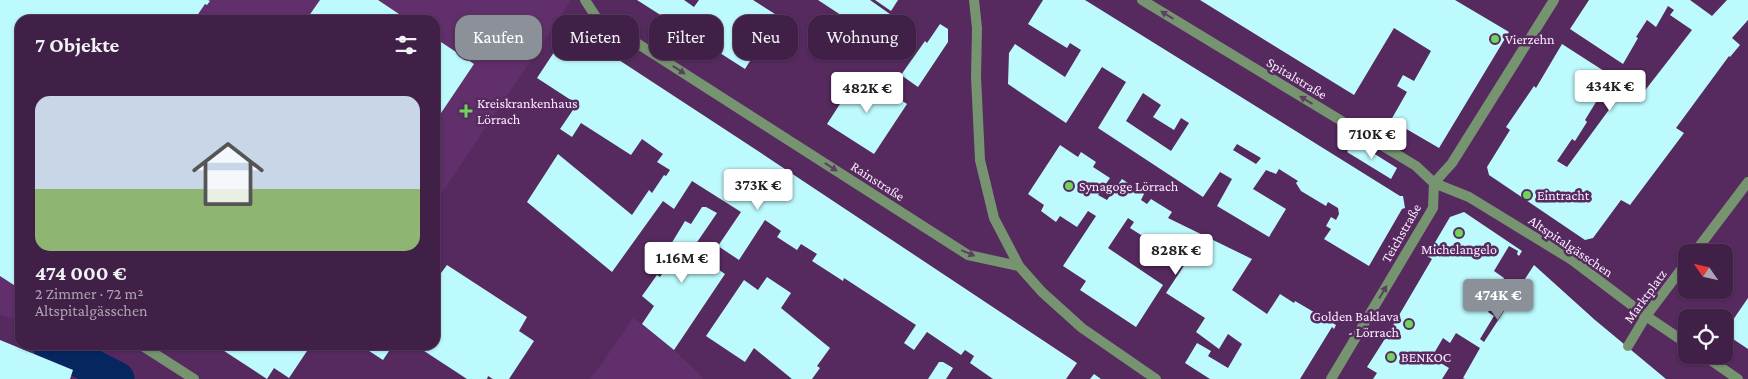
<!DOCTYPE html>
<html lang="de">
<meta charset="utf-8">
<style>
:root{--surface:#402047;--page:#47284e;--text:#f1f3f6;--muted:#aea3b4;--line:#593e60;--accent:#8c9099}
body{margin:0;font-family:"Crimson Pro",serif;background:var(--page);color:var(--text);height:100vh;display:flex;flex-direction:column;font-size:19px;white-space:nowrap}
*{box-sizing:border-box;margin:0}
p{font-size:16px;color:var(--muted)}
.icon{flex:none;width:28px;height:28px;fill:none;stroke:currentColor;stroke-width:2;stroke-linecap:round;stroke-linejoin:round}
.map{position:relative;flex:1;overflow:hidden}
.sheet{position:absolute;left:15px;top:15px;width:425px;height:335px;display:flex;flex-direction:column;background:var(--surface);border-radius:15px;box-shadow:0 1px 4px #0004,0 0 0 1px var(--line)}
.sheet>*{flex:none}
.guide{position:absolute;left:455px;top:15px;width:475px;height:45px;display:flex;gap:10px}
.needle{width:32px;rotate:304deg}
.tools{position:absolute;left:1678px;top:244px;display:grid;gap:10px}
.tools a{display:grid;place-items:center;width:55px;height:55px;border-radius:10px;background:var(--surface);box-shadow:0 1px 4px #0004,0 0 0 1px var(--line);font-size:25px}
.price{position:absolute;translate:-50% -42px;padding:0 11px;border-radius:5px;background:#fff;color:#222;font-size:16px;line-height:32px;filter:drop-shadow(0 1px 2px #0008)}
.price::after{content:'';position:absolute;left:50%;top:30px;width:15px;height:11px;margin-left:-8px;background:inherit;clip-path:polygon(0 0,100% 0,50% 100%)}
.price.on{background:var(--accent);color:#fff}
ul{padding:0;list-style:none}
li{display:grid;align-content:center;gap:10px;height:265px;padding:0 20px}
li+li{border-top:1px solid var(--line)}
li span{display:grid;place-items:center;height:155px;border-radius:15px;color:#555}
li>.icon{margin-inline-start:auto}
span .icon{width:90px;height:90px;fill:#fffc;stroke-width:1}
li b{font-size:21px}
h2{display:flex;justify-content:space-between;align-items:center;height:60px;padding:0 20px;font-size:21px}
.tag{padding:0 18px;border-radius:15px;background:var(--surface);box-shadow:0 1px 4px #0004,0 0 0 1px var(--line);font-size:18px;line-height:45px}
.tag.on{background:var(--accent);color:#fff}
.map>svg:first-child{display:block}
.built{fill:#612f6b}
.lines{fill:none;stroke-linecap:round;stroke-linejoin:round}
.canal{stroke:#05265f;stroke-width:35}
.building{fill:#bdfafd;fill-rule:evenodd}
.lane{stroke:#779471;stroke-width:10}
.street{stroke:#779471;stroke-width:10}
.oneway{fill:#5d3f63}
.poi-dot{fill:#71d35e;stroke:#562a5f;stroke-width:2}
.labels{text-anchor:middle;stroke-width:5;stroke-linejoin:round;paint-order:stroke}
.poi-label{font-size:14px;fill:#faebfe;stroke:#562a5f;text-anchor:start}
.street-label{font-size:14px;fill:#faebfe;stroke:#562a5f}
</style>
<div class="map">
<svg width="1748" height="379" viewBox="0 0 1748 379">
<rect width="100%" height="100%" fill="#562a5f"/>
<g class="built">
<path d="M 0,0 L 570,0 L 570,2 L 435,203 L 435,20 L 20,20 L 20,320 L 0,315 Z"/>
<path d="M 633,318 L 674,350 L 704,379 L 589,379 L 598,369 Z"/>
</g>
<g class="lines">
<path class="canal" d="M 50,345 L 117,379"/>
</g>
<g class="building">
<path d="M 0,0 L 208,0 L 210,1 L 207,5 L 205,4 L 194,20 L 20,20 L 20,289 L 0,276 Z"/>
<path d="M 320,0 L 378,0 L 408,20 L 306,20 Z"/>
<path d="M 637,0 L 684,0 L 694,7 L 699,0 L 753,0 L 778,16 L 745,69 Z"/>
<path d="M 818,0 L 870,0 L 897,19 L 882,42 Z"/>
<path d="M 875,0 L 898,0 L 891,11 Z"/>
<path d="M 1043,0 L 1085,0 L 1400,196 L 1403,196 L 1405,208 L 1402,209 L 1369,266 L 1324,239 L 1331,229 L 1326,226 L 1331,217 L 1336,220 L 1339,214 L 1338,208 L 1328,202 L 1326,206 L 1301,191 L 1296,183 L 1298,181 L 1279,169 L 1276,174 L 1266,170 L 1253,189 L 1286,209 L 1269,237 L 1217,206 L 1232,179 L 1220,172 L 1203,197 L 1098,128 L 1126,82 L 1102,67 L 1066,123 L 1008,84 L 1009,53 L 1015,44 L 1065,77 L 1081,50 L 1070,43 L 1067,48 L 1028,24 ZM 1143,93 L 1161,105 L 1153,117 L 1174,130 L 1181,118 L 1189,123 L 1171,151 L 1126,121 ZM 1237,144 L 1261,158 L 1256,164 L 1233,150 Z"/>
<path d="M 1200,0 L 1455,0 L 1509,32 L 1439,148 L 1391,120 L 1407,92 L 1397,86 L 1403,75 L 1414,81 L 1431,51 L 1394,28 L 1354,95 Z"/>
<path d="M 1589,0 L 1690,0 L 1712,16 L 1727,0 L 1748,0 L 1748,20 L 1732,38 L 1740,45 L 1730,57 L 1729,56 L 1676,128 L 1684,133 L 1630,205 L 1621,200 L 1593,238 L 1585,240 L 1489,175 L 1487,167 L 1510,130 L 1506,127 L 1534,86 L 1536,88 L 1562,44 L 1604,71 L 1595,84 L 1604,89 L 1585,120 L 1587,122 L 1575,141 L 1572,139 L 1557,161 L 1567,167 L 1622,92 L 1636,102 L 1692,30 L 1670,15 L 1674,10 L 1668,6 L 1656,27 L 1647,20 L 1636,37 L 1638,38 L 1623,64 L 1570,29 Z"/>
<path d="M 940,24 L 948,29 L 948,42 L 918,87 L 901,75 L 925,41 L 927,43 Z"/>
<path d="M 570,28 L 758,151 L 1077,363 L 1066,379 L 993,379 L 970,363 L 974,356 L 965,350 L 961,355 L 927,332 L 914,350 L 904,343 L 916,325 L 844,278 L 843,281 L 812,261 L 817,254 L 801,244 L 797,250 L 777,237 L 781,231 L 765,220 L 739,260 L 718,246 L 741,212 L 692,181 L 674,209 L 663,201 L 612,272 L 527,202 L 558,154 L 632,215 L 649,190 L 652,193 L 664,175 L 666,176 L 670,170 L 657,162 L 663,154 L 642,139 L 631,155 L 581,123 L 572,137 L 560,129 L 577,104 L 537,78 Z"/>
<path d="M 435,38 L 474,64 L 435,122 Z"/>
<path d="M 860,73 L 907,104 L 874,154 L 827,124 Z"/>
<path d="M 1354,141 L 1397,168 L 1391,179 L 1347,152 Z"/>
<path d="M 1060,145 L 1078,157 L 1081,152 L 1096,162 L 1093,167 L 1110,178 L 1098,195 L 1107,200 L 1122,179 L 1144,194 L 1141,200 L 1147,204 L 1151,199 L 1172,212 L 1168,218 L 1252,259 L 1232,290 L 1267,314 L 1280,294 L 1294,303 L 1295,301 L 1336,325 L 1334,329 L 1332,327 L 1300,379 L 1210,379 L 1185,363 L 1197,343 L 1211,351 L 1208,356 L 1228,368 L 1242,344 L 1228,334 L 1219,349 L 1196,332 L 1205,318 L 1166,293 L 1189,258 L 1178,252 L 1174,256 L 1130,228 L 1134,222 L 1128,218 L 1108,248 L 1163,285 L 1136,327 L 1080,290 L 1086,281 L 1063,266 L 1096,216 L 1088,211 L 1077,227 L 1060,216 L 1056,222 L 1041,211 L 1044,205 L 1028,194 Z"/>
<path d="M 702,207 L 706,207 L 717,213 L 691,251 L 725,274 L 674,350 L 642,324 L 654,306 L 642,296 L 657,275 L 660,277 L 669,264 L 662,259 L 685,221 L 691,224 Z"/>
<path d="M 1464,212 L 1522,251 L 1519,256 L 1517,254 L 1518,251 L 1509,246 L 1494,271 L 1504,278 L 1493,296 L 1497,299 L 1488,312 L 1494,316 L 1480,339 L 1484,342 L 1534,265 L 1595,320 L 1666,379 L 1465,379 L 1463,378 L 1480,348 L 1456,333 L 1450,343 L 1443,338 L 1430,360 L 1437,364 L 1439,362 L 1449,368 L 1442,379 L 1373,379 L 1377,373 L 1367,367 L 1388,334 L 1432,259 L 1427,256 L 1450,217 Z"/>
<path d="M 447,265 L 527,317 L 519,331 L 534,341 L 509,379 L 493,379 L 488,376 L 487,379 L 467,379 L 415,345 L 435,345 L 435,268 L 441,273 Z"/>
<path d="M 767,277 L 791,293 L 781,308 L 830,348 L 817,366 L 820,368 L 812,379 L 792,379 L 754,348 L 745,362 L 706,336 L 744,280 L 758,290 Z"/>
<path d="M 1748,298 L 1748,349 L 1724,333 Z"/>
<path d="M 0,340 L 73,370 L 70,379 L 0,379 Z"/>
<path d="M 215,345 L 311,345 L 289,378 L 274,368 L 267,379 Z"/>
<path d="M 360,345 L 393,345 L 383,360 Z"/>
<path d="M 939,362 L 943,362 L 953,368 L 946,379 L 928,379 Z"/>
<path d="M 1094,374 L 1101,379 L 1090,379 Z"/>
</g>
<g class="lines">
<path class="lane" d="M 141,345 L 194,379"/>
<g class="street">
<path d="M 585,0 L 596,17 L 968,255 L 1019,266 L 1042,292 L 1082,328 L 1156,379"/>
<path d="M 974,0 L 977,28 L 976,77 L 980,160 L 994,218 L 1019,266"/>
<path d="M 1142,0 L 1416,166 L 1434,183 L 1469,197 L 1572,260 L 1646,316 L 1686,343"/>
<path d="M 1695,252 L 1748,182"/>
<path d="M 1628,346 L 1646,316 L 1686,263"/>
<path d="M 1703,355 L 1738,379"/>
<path d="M 1331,379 L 1433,208 L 1434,183 L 1452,163 L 1554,0"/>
</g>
</g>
<defs><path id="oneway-solid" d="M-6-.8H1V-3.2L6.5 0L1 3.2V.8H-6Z" transform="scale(1.25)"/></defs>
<g class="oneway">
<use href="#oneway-solid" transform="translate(1167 15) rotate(-149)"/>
<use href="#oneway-solid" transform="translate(679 70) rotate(33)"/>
<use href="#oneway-solid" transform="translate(1306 100) rotate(-149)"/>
<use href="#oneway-solid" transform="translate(831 167) rotate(33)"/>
<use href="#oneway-solid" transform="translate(968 253) rotate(23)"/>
<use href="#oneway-solid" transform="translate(1383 292) rotate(-59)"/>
</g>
<g class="poi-dot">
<circle cx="1495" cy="39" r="5"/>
<path d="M463.5 103.5h5v5h5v5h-5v5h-5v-5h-5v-5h5z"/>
<circle cx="1069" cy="186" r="5"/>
<circle cx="1527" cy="195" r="5"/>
<circle cx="1459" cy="233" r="5"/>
<circle cx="1409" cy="324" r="5"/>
<circle cx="1391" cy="357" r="5"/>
</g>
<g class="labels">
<g class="poi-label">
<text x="1505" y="44">Vierzehn</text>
<text x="477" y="108">Kreiskrankenhaus<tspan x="477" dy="16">Lörrach</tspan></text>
<text x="1079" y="191">Synagoge Lörrach</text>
<text x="1537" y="200">Eintracht</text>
<text x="1459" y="254" text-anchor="middle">Michelangelo</text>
<text x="1399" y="321" text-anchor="end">Golden Baklava<tspan x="1399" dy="16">- Lörrach</tspan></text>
<text x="1401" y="362">BENKOC</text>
</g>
<g class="street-label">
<text transform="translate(1297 78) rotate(31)" y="5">Spitalstraße</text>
<text transform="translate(878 181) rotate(33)" y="5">Rainstraße</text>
<text transform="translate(1401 233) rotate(-60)" y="5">Teichstraße</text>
<text transform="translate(1571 246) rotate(34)" y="5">Altspitalgässchen</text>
<text transform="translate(1645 296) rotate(-54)" y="5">Marktplatz</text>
</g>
</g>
</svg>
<div class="tools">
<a><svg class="needle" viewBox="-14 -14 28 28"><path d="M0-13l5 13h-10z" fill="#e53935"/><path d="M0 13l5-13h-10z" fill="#aea3b4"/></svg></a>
<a><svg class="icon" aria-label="locate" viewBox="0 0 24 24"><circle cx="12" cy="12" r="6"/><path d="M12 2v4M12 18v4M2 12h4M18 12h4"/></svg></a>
</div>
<b class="price" style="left:1610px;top:112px">434K €</b>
<b class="price" style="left:867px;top:114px">482K €</b>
<b class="price" style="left:1372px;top:160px">710K €</b>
<b class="price" style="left:758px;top:211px">373K €</b>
<b class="price" style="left:1176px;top:276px">828K €</b>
<b class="price" style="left:682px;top:284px">1.16M €</b>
<b class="price on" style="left:1498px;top:321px">474K €</b>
<div class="guide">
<a class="tag on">Kaufen</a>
<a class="tag">Mieten</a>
<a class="tag">Filter</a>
<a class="tag">Neu</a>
<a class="tag">Wohnung</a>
</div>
<section class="sheet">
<h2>7 Objekte<svg class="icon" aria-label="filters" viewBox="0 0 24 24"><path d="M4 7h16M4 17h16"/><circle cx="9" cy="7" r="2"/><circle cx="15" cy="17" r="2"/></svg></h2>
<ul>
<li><span style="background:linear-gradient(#c9d6e8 60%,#8fb573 0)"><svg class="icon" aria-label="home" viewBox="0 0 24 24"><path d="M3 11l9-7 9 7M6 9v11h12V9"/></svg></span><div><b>474 000 €</b><p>2 Zimmer · 72 m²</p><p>Altspitalgässchen</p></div></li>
</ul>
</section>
</div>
